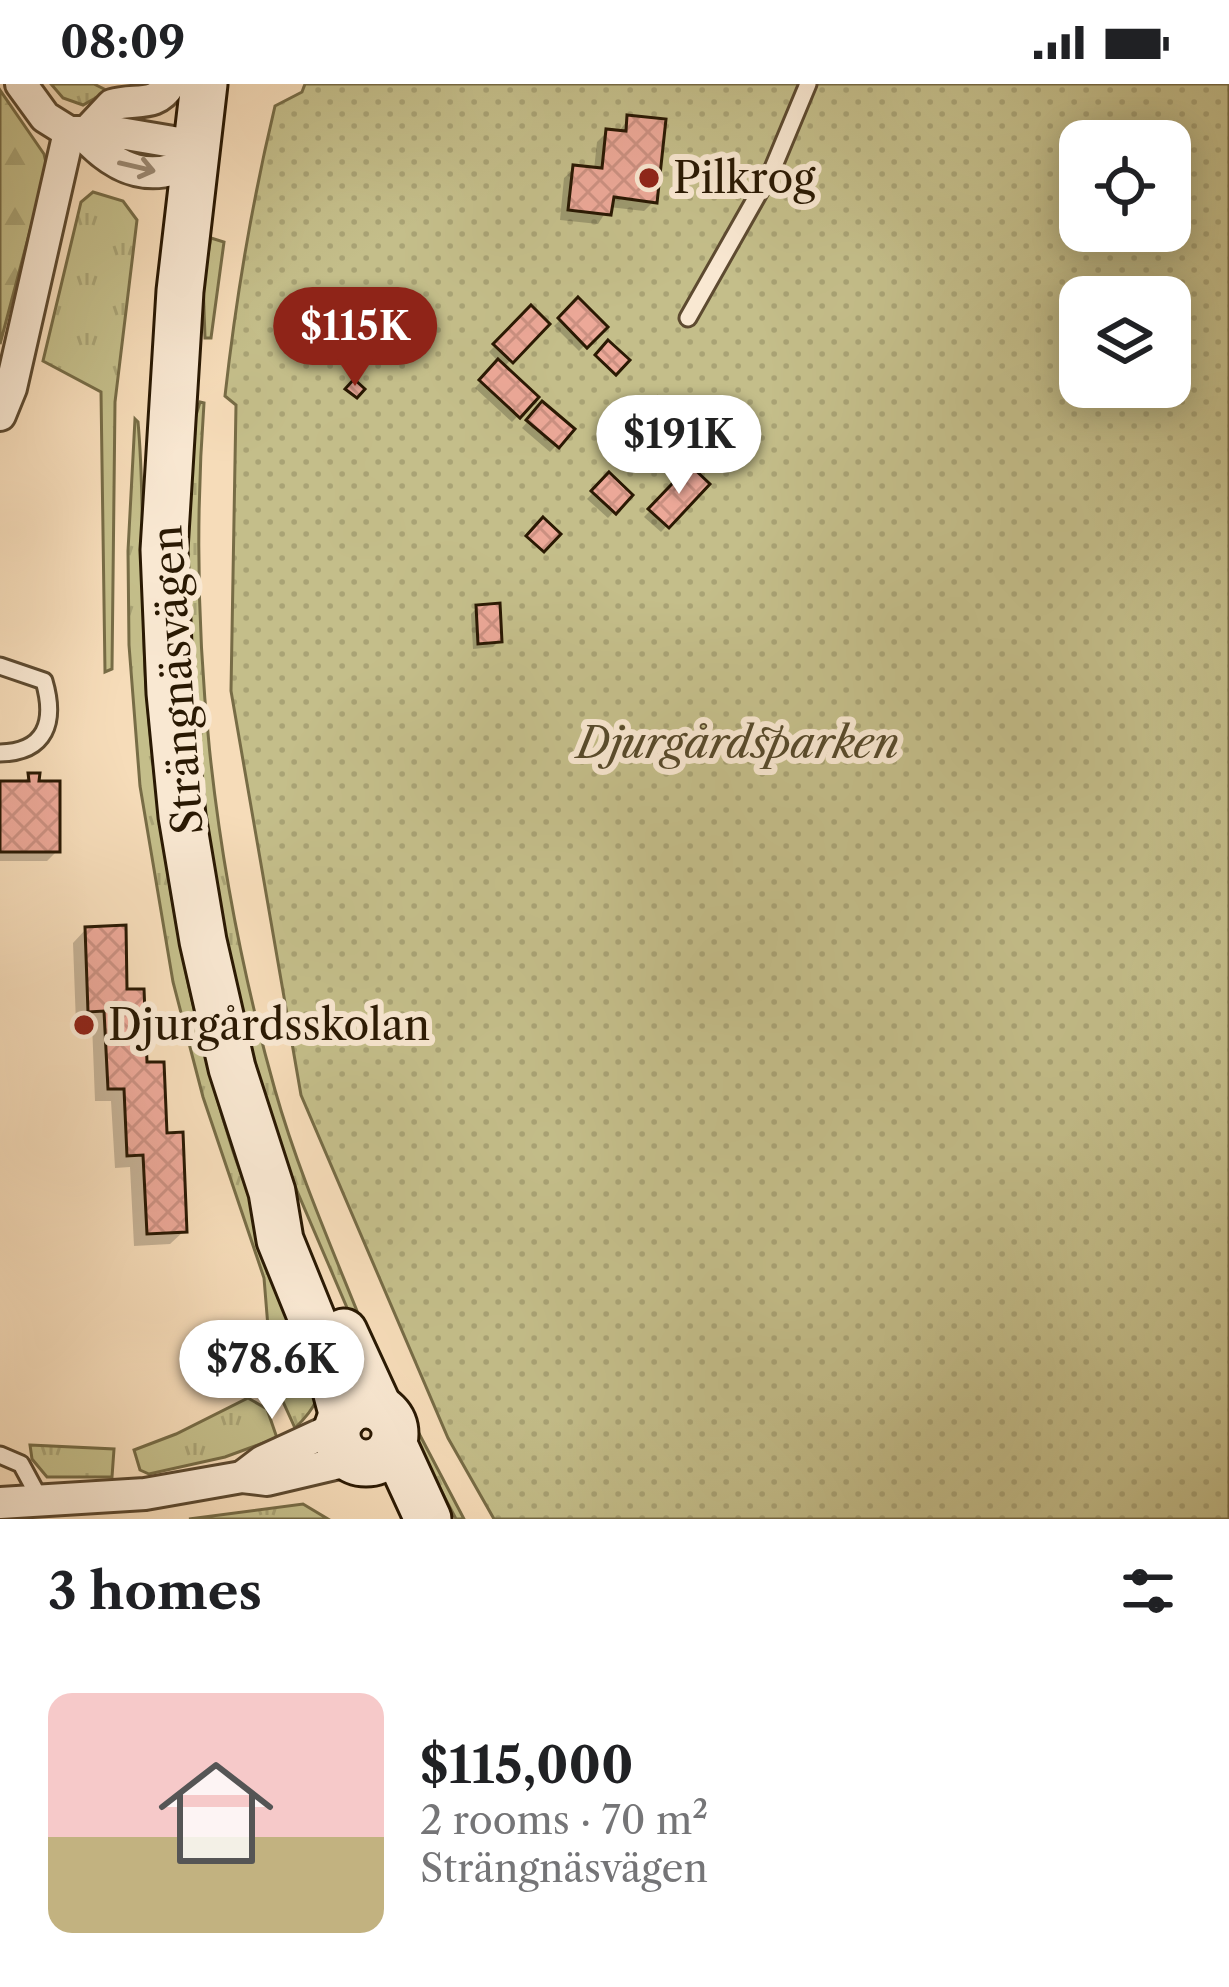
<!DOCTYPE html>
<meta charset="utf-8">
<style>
:root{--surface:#fff;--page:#f6f6f6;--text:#202124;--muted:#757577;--accent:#8f2418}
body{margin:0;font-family:"Libre Caslon Text",serif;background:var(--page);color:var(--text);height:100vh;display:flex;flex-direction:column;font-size:45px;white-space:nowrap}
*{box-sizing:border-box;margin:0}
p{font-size:39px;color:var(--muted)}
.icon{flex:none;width:66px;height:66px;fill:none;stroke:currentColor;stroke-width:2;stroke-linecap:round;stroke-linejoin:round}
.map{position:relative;height:1435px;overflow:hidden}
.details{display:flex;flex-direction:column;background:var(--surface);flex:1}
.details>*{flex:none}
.fabs{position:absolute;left:1059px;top:36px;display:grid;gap:24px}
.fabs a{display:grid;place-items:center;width:132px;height:132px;border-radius:24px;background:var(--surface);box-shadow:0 6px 30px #0003;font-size:60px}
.price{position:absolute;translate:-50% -102px;padding:0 27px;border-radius:42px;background:#fff;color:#222;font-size:39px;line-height:78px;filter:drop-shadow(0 3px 6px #0008)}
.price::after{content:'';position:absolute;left:50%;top:72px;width:36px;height:27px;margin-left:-18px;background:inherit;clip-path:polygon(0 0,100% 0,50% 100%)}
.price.current{background:var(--accent);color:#fff}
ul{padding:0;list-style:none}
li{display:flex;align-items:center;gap:36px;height:300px;padding:0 48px}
li span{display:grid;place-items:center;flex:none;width:336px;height:240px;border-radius:24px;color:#555}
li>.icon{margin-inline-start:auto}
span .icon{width:144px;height:144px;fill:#fffc;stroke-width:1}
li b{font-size:51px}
h2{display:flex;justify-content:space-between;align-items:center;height:144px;padding:0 48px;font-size:51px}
.status{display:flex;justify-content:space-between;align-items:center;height:84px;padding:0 60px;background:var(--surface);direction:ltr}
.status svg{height:33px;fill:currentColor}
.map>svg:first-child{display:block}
.grass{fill:url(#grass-tufts);stroke:#776c46;stroke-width:3}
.forest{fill:url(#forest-firs);stroke:#776c46;stroke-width:3}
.park{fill:url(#park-dots);stroke:#776c46;stroke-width:3;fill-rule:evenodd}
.shadow{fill:#0003}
.building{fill:url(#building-cross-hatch);stroke:#2a1903;stroke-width:3}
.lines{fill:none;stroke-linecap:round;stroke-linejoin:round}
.lane-casing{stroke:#5d4a30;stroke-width:21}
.street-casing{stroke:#5d4a30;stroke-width:36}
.secondary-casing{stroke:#2a1903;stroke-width:51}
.lane{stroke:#f9e8d2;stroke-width:15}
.street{stroke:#f9e8d2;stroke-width:30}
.secondary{stroke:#f9e8d2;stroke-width:45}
.oneway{stroke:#9c8b75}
.poi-dot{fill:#8f2418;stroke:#f9e8d2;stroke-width:4.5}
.labels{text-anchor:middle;stroke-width:12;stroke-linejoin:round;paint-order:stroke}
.poi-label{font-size:42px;fill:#2a1903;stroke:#f9e8d2;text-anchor:start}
.street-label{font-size:42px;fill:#2a1903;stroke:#f9e8d2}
.park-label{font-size:42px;font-style:italic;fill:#584b2c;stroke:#f9e8d2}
</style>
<div class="status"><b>08:09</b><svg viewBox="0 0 49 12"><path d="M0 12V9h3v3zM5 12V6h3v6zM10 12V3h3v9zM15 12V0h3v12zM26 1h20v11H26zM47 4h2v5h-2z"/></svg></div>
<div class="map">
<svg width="1229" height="1435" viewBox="0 0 1229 1435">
<defs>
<pattern id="grass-tufts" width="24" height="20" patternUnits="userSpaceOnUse" patternTransform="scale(3)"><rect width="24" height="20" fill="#c4be8a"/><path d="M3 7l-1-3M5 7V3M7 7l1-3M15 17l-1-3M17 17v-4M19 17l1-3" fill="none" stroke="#a9a375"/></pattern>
<pattern id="forest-firs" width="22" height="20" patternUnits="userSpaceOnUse" patternTransform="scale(3)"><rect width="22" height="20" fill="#c4be8a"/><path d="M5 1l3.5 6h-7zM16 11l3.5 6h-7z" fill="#a9a375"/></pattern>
<pattern id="park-dots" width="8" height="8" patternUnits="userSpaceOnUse" patternTransform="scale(3)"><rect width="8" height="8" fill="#c4be8a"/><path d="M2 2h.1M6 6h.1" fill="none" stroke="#a9a375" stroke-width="1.8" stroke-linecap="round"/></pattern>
<pattern id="building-cross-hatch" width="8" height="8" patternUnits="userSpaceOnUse" patternTransform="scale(3)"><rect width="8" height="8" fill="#eca898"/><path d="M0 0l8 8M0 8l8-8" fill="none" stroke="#cb9081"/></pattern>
</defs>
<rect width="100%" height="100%" fill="#f6dcb9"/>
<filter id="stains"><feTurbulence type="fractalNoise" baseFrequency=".00167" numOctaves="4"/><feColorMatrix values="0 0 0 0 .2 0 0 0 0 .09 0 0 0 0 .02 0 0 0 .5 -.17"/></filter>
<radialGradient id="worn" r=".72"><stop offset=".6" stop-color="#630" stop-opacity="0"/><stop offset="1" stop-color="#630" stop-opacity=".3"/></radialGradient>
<g class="grass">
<path d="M 51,0 L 94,0 L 108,7 L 83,21 L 63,14 Z"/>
<path d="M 93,108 L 123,117 L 137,136 L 115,318 L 112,585 L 105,588 L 101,308 L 43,277 L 81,118 Z"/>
<path d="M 211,154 L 224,158 L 211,254 L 205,254 L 203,197 Z"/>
<path d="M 200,318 L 204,319 C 187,550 212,783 275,1006 C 297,1084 331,1162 361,1237 L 354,1240 L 279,1065 L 227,877 L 192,644 L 184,456 L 185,368 Z"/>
<path d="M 135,335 L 138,338 C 146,425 140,514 146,602 C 158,758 185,918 233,1067 C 255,1133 285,1198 311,1262 L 271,1280 L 264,1194 L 203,1013 L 173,898 L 140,702 L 129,561 L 128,467 Z"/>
<path d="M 373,1262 L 464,1435 L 456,1435 L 366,1264 Z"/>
<path d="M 320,1280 C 323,1310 316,1324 295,1344 L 280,1311 L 281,1305 Z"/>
<path d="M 248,1314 L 267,1325 L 277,1354 L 225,1373 L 149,1390 L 140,1386 L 134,1366 L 176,1350 Z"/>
<path d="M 30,1361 L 114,1365 L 112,1393 L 47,1393 L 32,1375 Z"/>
<path d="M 303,1420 L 328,1435 L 189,1435 Z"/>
</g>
<path class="forest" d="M 0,6 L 44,70 L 47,83 L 0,260 Z"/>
<path class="park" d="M 305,0 L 1229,0 L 1229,1435 L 494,1435 L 448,1354 L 301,1011 L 231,607 L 236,321 L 225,312 C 236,213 252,118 275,22 L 302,8 ZM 1080,57 L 1170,57 L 1170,147 L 1080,147 ZM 1080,213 L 1170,213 L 1170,303 L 1080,303 Z"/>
<g class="shadow">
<path d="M 629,34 L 654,117 L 644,127 L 609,123 L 598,140 L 560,136 L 564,94 L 575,84 L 594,86 L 597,58 L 607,48 L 618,49 Z"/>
<path d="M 578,218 L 603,243 L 579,267 L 554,242 Z"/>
<path d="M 531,225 L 546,240 L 503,284 L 535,314 L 512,338 L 475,304 L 499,278 L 489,268 Z"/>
<path d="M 658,317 L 692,349 L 671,371 L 637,339 Z"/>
<path d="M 542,321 L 571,346 L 550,368 L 522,344 Z"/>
<path d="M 690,385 L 706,400 L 661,448 L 644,433 Z"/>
<path d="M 609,392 L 629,411 L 608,434 L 587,415 Z"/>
<path d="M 477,524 L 499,557 L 493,563 L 473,565 L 471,530 Z"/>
<path d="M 29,692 L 57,767 L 47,777 L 0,777 L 0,700 L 22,700 Z"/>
<path d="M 86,845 L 124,908 L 164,1052 L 184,1147 L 170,1160 L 134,1162 L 130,1083 L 115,1084 L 111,1017 L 95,1017 L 92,939 L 76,940 L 73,859 Z"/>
</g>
<g class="building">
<path d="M 627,31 L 666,35 L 657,119 L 614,113 L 611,131 L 568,126 L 573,81 L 602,84 L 606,45 L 626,47 Z"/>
<path d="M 578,213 L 608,243 L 587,264 L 558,234 Z"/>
<path d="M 531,221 L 550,240 L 513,279 L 493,260 Z"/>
<path d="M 608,256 L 630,276 L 616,291 L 595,271 Z"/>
<path d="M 498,275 L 539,313 L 520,334 L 479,296 Z"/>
<path d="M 354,295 L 365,305 L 357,314 L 345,305 Z"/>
<path d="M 658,313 L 696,349 L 679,367 L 641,332 Z"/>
<path d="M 542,317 L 575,345 L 559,364 L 526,336 Z"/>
<path d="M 690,381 L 710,400 L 669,444 L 648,425 Z"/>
<path d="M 609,388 L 633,411 L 616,430 L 591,407 Z"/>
<path d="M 543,433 L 561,450 L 544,468 L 526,452 Z"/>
<path d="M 500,519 L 502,558 L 478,560 L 476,521 Z"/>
<path d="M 28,689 L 40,689 L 39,697 L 60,697 L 60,768 L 0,768 L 0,697 L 29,697 Z"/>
<path d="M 126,841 L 127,905 L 144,905 L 147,978 L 164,978 L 167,1049 L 183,1048 L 187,1148 L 147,1150 L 143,1071 L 127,1072 L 124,1005 L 108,1005 L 104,927 L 88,928 L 85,843 Z"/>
</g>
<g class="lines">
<g class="lane-casing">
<g id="lane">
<path d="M 688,234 L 773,84 L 808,0"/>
<path d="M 0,582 L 44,597 C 56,638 46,668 0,669"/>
<path d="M 0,1371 L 21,1380 L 41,1417"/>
</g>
</g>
<g class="street-casing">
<g id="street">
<path d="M 21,0 L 45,33 L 69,48 L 114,48 L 179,59 L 197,75 C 152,101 117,87 84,51"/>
<path d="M 84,51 L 112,21 C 136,14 156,24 170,0"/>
<path d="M 0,331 L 11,304 L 69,48"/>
<path d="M 242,1393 L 263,1377 L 339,1342"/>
<path d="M 0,1419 L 145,1410 L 242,1393 L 267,1396 L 352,1376"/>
</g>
</g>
<g class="secondary-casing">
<g id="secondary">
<path d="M 204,0 L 180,207 L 164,466 L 170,609 L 182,732 L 203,857 L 232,984 L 272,1108 L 280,1156 L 327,1272 L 343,1333"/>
<path d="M 344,1248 L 379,1324"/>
<circle cx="366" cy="1350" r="29"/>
<path d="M 394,1361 L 428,1435"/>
</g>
</g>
<use href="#lane" class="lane"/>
<use href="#street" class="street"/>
<use href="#secondary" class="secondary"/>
</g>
<defs><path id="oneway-shaft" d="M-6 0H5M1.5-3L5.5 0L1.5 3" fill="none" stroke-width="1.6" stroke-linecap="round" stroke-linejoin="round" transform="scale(3)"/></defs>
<use class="oneway" href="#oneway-shaft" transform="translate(137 83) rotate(13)"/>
<g class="poi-dot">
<circle cx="649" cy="94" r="12"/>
<circle cx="84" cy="941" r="12"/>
</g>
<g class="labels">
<g class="poi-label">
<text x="673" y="109">Pilkrog</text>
<text x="108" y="956">Djurgårdsskolan</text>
</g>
<g class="street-label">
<text transform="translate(177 596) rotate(-94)" y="15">Strängnäsvägen</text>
</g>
<g class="park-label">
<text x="738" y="674">Djurgårdsparken</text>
</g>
</g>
<rect width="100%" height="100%" filter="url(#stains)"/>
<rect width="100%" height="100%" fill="url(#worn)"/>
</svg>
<div class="fabs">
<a><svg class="icon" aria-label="locate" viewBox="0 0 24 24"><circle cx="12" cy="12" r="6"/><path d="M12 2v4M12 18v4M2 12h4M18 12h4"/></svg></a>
<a><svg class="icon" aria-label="layers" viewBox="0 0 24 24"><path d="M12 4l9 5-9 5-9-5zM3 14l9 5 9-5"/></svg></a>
</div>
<b class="price current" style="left:355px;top:305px">$115K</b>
<b class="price" style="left:679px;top:413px">$191K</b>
<b class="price" style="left:272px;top:1338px">$78.6K</b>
</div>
<section class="details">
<h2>3 homes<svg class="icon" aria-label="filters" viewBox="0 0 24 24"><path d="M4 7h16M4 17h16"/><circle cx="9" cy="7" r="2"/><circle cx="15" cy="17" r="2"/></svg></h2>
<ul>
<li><span style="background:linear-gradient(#f6c9c9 60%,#c2b280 0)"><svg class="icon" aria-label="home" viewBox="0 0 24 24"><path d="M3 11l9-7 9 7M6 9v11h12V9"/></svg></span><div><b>$115,000</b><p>2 rooms · 70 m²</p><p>Strängnäsvägen</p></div></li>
</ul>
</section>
